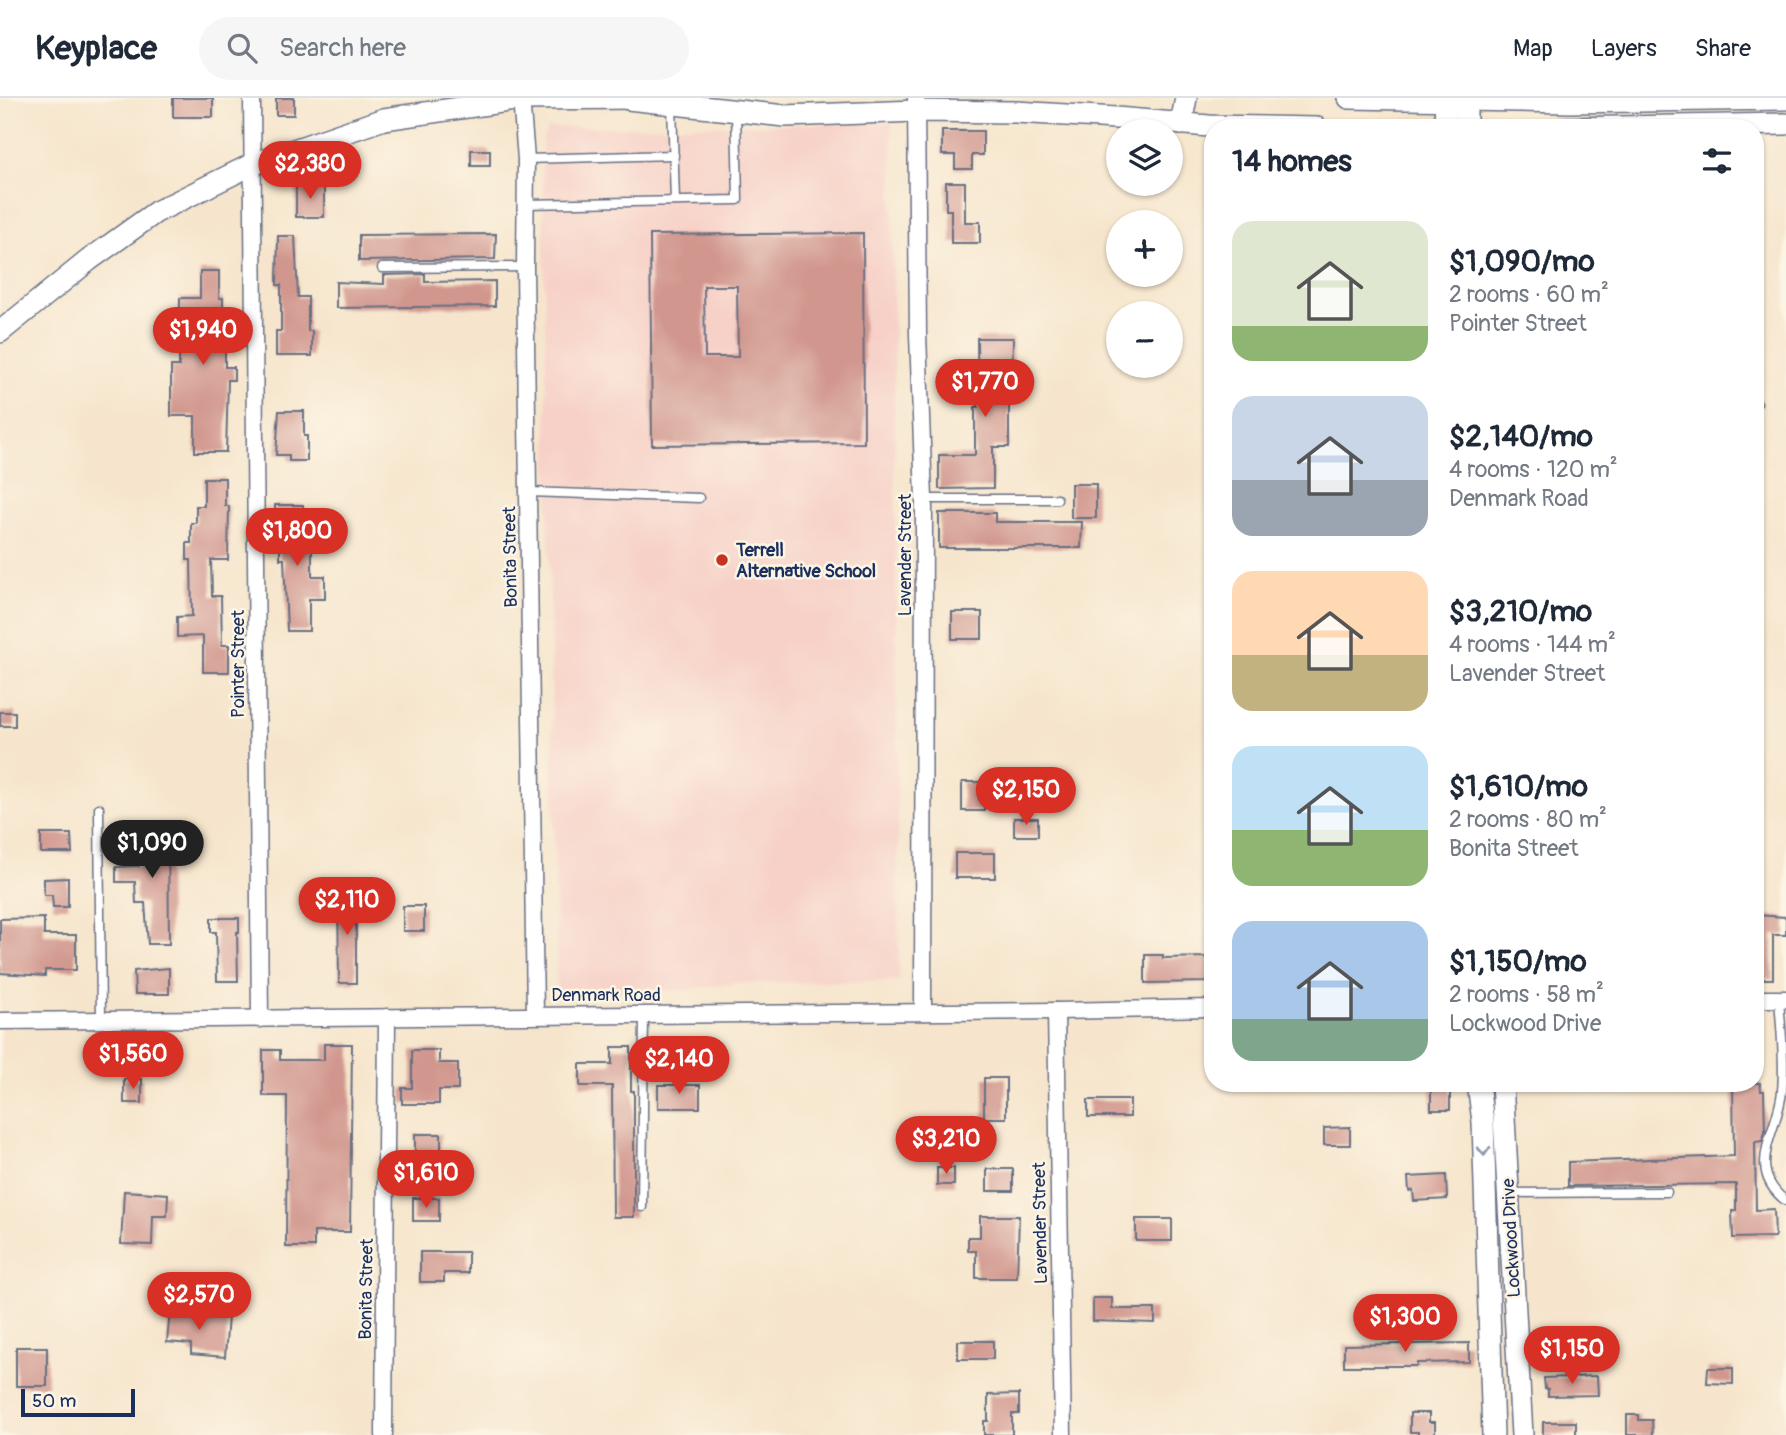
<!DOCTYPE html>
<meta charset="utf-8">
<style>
:root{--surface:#fff;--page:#f6f6f7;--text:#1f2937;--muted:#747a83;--line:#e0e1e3;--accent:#d93025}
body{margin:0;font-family:Pangolin,sans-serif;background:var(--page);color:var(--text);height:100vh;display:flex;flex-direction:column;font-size:26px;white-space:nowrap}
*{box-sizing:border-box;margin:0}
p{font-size:23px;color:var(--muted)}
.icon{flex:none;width:38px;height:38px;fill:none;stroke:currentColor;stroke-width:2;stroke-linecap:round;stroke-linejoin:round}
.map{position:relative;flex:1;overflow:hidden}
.panel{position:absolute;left:1204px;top:21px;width:560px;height:973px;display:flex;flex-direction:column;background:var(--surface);border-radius:28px;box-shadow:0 2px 5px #0004}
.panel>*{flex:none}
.fabs{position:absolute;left:1106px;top:21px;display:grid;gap:14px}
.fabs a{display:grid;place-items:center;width:77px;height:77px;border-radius:50%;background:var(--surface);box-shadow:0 2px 5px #0004;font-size:35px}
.scale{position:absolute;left:21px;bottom:18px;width:114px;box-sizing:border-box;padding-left:7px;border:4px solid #1b2f5e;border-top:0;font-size:19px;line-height:24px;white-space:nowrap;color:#1b2f5e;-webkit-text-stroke:5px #fcf5e5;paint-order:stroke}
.price{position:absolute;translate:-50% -60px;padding:0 16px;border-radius:24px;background:var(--accent);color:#fff;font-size:23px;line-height:46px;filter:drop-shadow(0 2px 4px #0008)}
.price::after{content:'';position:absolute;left:50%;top:42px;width:21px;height:16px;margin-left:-10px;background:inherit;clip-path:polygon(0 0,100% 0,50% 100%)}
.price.current{background:#222;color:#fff}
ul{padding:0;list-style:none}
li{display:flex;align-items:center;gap:21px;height:175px;padding:0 28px}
li span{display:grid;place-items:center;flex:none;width:196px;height:140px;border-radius:21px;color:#555}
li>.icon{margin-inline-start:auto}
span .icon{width:84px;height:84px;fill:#fffc;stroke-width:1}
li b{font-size:30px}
h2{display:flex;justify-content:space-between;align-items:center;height:84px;padding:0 28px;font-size:30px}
header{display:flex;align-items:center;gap:42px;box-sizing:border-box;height:98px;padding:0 35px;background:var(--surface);border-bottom:2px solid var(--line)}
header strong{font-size:33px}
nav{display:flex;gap:38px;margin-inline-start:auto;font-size:24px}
.search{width:490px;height:63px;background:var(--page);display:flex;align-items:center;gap:18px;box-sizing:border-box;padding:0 24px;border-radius:38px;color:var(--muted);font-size:26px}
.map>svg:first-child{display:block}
.built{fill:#f7d1c8}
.building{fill:#d1978e;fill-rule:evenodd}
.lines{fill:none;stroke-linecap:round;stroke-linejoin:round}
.lane-casing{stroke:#686f84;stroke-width:11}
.street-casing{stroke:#686f84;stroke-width:19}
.secondary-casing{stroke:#686f84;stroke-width:24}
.lane{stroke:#fff;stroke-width:8}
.street{stroke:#fff;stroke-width:16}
.secondary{stroke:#fff;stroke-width:21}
.oneway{stroke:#8d97ae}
.poi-dot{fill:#c8321e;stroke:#fcf5e5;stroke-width:2.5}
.labels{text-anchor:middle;stroke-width:5;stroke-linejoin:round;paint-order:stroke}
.poi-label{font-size:18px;font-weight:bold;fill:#1b2f5e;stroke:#fcf5e5;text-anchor:start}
.street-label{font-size:18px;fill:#1b2f5e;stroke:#fcf5e5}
</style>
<header>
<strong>Keyplace</strong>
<div class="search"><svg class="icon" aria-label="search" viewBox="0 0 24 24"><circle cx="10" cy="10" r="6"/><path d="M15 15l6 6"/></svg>Search here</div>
<nav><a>Map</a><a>Layers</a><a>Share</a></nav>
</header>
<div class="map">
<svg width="1786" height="1337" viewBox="0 0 1786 1337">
<rect width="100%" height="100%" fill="#fcf5e5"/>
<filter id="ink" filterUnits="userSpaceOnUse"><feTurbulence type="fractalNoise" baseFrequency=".0143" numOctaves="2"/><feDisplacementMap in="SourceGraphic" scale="14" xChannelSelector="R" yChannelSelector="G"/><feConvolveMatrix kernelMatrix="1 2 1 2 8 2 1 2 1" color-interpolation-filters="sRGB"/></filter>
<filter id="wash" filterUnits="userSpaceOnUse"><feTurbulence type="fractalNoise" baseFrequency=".00686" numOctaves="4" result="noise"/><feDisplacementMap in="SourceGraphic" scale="28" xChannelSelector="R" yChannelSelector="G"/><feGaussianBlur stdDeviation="1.57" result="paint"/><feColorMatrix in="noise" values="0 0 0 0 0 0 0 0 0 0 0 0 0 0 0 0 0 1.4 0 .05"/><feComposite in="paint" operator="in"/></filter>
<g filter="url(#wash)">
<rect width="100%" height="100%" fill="#f6e5cc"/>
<path class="built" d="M 892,25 L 899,883 L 735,885 L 686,892 L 557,893 L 542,42 L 548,30 Z"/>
<g id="blocks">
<g class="building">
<rect x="173" y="0" width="40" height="19"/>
<rect x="276" y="0" width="18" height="17"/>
<path d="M 942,33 L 983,33 L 983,57 L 972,57 L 972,71 L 955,71 L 955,57 L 942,57 Z"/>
<rect x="471" y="52" width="19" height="16"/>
<path d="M 946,84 L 965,84 L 965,124 L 980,124 L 980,145 L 951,145 L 951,112 L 946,112 Z"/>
<rect x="296" y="87" width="28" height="32"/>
<path d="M 863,135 L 864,345 L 652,347 L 650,137 ZM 704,188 L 737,188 L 738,259 L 705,259 Z"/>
<path d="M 496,136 L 495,161 L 359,163 L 359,137 Z"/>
<path d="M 278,138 L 295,138 L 298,199 L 308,199 L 308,233 L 312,233 L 312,258 L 276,258 L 276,233 L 281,233 L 281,187 L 277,187 Z"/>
<path d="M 200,173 L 219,173 L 219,200 L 223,200 L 223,234 L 225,234 L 225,269 L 234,269 L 234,282 L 228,282 L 226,354 L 195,354 L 195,318 L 171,318 L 171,268 L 179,268 L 180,200 L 200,200 Z"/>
<path d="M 425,176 L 425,184 L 495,183 L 495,208 L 336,210 L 336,184 L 384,186 L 384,177 Z"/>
<path d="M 977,240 L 1013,240 L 1012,299 L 1009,299 L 1009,349 L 993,349 L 993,390 L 939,391 L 939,357 L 975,357 L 975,309 L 978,309 Z"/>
<path d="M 279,313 L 304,313 L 304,338 L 307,338 L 307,363 L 289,363 L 289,357 L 276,357 Z"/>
<path d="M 204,380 L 225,380 L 225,408 L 229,408 L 228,462 L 211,462 L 212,498 L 221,498 L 222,547 L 229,547 L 229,574 L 203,574 L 203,538 L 177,539 L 177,519 L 192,518 L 191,462 L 187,462 L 187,445 L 191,445 L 191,425 L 196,425 L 196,408 L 204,408 Z"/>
<rect x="1071" y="386" width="25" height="34"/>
<path d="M 275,407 L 303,407 L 302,443 L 312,443 L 312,478 L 325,478 L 325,501 L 309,501 L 309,533 L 287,533 L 284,461 L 280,461 L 280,425 L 275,425 Z"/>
<path d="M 939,415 L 995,415 L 995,424 L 1082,424 L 1081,450 L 939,450 Z"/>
<rect x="952" y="514" width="30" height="27"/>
<rect x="0" y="614" width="15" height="14"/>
<rect x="962" y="684" width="22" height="29"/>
<rect x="1014" y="720" width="24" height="18"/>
<path d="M 139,726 L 168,726 L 169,846 L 148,846 L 145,805 L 136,805 L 135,784 L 116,784 L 116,769 L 139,768 Z"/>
<path d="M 41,736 L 71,736 L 72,755 L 41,755 Z"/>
<rect x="955" y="755" width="40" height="25"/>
<path d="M 68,780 L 68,809 L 53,809 L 52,797 L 44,797 L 44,781 Z"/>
<path d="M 338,793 L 356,793 L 356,885 L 339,885 Z"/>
<rect x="403" y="808" width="21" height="25"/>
<path d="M 1755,817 L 1786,819 L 1786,837 L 1773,837 L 1773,881 L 1755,881 Z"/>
<path d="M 44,820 L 44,837 L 76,837 L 76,872 L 45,872 L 45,878 L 0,875 L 0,821 Z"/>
<path d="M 211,820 L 239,820 L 239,834 L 237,834 L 238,883 L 217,883 L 216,834 L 211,834 Z"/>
<path d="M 1145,857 L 1163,857 L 1163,860 L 1211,859 L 1211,884 L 1145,885 Z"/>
<path d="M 169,870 L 169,896 L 135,896 L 134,873 Z"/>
<path d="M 324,946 L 352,946 L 350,1134 L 314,1134 L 314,1149 L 286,1149 L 287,998 L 263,998 L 263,952 L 280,952 L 280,962 L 324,962 Z"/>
<path d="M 612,949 L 631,949 L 631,993 L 634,993 L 634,1119 L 613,1119 L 612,988 L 580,988 L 580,966 L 612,966 Z"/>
<path d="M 412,952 L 439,952 L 439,965 L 458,965 L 458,992 L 439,992 L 439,1006 L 402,1006 L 402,990 L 412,990 Z"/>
<rect x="984" y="980" width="22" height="40"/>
<rect x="124" y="981" width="18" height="24"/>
<rect x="1431" y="985" width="19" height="27"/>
<path d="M 1733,985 L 1760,985 L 1761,993 L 1764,993 L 1765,1034 L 1762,1043 L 1755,1044 L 1756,1112 L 1774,1111 L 1775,1139 L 1733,1140 L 1732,1113 L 1736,1112 L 1736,1086 L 1568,1088 L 1568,1064 L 1734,1058 Z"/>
<rect x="658" y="987" width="42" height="23"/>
<rect x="1088" y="1002" width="42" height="17"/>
<path d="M 1350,1029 L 1350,1047 L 1324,1047 L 1324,1030 Z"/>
<rect x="415" y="1036" width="26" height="18"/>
<rect x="937" y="1070" width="17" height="17"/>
<rect x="987" y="1071" width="26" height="22"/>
<path d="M 1446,1077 L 1447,1101 L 1414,1103 L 1413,1092 L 1409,1093 L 1408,1079 Z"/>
<path d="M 124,1093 L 168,1096 L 167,1118 L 153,1118 L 152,1147 L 121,1146 Z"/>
<rect x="413" y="1100" width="26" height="23"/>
<path d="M 980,1118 L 1019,1118 L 1017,1180 L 976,1180 L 976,1153 L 968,1153 L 968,1139 L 980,1139 Z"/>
<rect x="1136" y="1121" width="36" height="22"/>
<path d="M 420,1154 L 468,1154 L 468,1175 L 444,1175 L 444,1184 L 420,1184 Z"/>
<path d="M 1093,1200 L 1112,1200 L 1112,1211 L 1155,1211 L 1155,1225 L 1093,1223 Z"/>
<path d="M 170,1213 L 228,1218 L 225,1259 L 191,1256 L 191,1246 L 167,1244 Z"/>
<rect x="958" y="1243" width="35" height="18"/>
<path d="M 1469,1245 L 1469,1264 L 1417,1265 L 1417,1268 L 1344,1268 L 1344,1247 Z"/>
<rect x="16" y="1249" width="31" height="39"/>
<path d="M 1708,1270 L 1733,1270 L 1733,1286 L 1707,1285 Z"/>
<path d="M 1597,1278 L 1598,1297 L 1548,1298 L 1548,1291 L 1545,1291 L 1544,1280 Z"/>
<path d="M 1019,1296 L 1019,1316 L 1012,1316 L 1012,1337 L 984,1337 L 984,1323 L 988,1323 L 988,1297 Z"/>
<path d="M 1410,1315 L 1429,1315 L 1429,1324 L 1435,1324 L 1435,1337 L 1418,1337 L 1418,1334 L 1410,1334 Z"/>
<path d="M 1627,1317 L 1639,1317 L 1639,1322 L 1652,1322 L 1653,1337 L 1627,1337 Z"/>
<rect x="1543" y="1324" width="33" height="13"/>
</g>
</g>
</g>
<g filter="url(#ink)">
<use href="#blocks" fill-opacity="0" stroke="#686f84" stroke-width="2"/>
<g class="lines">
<g class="lane-casing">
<g id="lane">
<path d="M 672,6 L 675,103"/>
<path d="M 526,61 L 674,57"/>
<path d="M 525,106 L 738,102 L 736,13"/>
<path d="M 382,170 L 525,169"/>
<path d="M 1755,305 L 1757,305"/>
<path d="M 529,394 L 699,400"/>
<path d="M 924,401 L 1057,401"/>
<path d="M 99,710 L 101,922"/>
<path d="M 1779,901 C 1781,931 1785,963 1782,993 C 1779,1033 1743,1070 1786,1103"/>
<path d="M 1509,1095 L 1667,1094"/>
<path d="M 642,1109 L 644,916"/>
</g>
</g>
<g class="street-casing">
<g id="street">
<path d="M 252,0 L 260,921"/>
<path d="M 521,0 L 526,61 L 525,169 L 535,917"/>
<path d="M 916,0 L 918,236 L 924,401 L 923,914"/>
<path d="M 1755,901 L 1786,901"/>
<path d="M 1056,913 L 1063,1337"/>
<path d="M 0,923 L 1056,913 L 1213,910"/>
<path d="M 384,1337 L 387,919"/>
</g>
</g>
<g class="secondary-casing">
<g id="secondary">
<path d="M 1349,0 L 1569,4 L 1786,1"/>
<path d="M 628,1 L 785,18 L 916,13 L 1016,14 L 1116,20 L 1209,28 L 1317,30"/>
<path d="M 1181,26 L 1186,0"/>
<path d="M 1445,30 L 1446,0"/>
<path d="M 1466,30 L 1466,0"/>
<path d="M 1565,30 L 1786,26"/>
<path d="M 0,234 L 89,162 L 156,114 L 253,66 L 384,21 L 522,1 L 640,0"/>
<path d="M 1478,985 L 1483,1024 L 1493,1337"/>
<path d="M 1502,985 L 1522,1337"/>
</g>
</g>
<use href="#lane" class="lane"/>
<use href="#street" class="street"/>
<use href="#secondary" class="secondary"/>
</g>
<defs><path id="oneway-chevron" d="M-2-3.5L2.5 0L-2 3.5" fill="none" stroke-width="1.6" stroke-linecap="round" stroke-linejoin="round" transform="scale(1.75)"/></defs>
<use class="oneway" href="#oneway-chevron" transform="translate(1484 1053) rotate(88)"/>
</g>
<circle class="poi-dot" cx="722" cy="462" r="7"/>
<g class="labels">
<g class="poi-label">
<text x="736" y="458">Terrell<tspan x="736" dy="21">Alternative School</tspan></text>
</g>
<g class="street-label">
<text transform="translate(905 457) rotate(-90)" y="6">Lavender Street</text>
<text transform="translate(510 459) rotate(-91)" y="6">Bonita Street</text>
<text transform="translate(238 566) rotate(-90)" y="6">Pointer Street</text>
<text x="606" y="903">Denmark Road</text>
<text transform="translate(1040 1125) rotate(-91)" y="6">Lavender Street</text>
<text transform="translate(1511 1140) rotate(-93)" y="6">Lockwood Drive</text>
<text transform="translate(366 1191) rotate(-89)" y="6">Bonita Street</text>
</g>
</g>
</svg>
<div class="fabs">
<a><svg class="icon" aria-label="layers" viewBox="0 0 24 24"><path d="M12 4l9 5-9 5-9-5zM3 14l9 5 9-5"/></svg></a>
<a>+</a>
<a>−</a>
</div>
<div class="scale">50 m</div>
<b class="price" style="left:310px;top:103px">$2,380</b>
<b class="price" style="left:203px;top:269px">$1,940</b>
<b class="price" style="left:985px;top:321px">$1,770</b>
<b class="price" style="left:297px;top:470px">$1,800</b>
<b class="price" style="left:1026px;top:729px">$2,150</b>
<b class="price current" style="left:152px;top:782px">$1,090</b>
<b class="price" style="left:347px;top:839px">$2,110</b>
<b class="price" style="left:133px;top:993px">$1,560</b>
<b class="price" style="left:679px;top:998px">$2,140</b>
<b class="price" style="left:946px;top:1078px">$3,210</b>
<b class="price" style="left:426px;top:1112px">$1,610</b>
<b class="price" style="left:199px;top:1234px">$2,570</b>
<b class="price" style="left:1405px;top:1256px">$1,300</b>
<b class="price" style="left:1572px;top:1288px">$1,150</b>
<section class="panel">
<h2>14 homes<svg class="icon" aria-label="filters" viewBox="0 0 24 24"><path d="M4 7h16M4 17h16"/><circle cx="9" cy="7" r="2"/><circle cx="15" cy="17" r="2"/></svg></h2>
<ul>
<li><span style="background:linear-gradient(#dfe7d0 75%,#8fb573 0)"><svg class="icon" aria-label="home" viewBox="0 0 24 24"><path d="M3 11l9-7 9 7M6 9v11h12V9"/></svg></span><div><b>$1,090/mo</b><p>2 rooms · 60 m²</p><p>Pointer Street</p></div></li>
<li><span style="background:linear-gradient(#c9d6e8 60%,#9aa5b1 0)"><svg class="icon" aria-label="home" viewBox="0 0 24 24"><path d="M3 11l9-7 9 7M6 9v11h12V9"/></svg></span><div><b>$2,140/mo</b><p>4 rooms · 120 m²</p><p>Denmark Road</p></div></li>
<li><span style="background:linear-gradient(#ffd9b3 60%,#c2b280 0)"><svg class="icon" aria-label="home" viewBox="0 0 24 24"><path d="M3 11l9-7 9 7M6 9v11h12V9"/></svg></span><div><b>$3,210/mo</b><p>4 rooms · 144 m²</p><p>Lavender Street</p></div></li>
<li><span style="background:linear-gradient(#bfe0f5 60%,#8fb573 0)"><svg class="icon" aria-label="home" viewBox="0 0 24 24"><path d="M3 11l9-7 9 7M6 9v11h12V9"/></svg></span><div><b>$1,610/mo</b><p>2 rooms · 80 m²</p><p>Bonita Street</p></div></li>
<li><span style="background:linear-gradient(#a9c7e8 70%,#7fa58c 0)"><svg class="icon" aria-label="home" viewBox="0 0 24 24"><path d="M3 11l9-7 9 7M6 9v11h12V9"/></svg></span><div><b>$1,150/mo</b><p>2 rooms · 58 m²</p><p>Lockwood Drive</p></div></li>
</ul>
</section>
</div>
